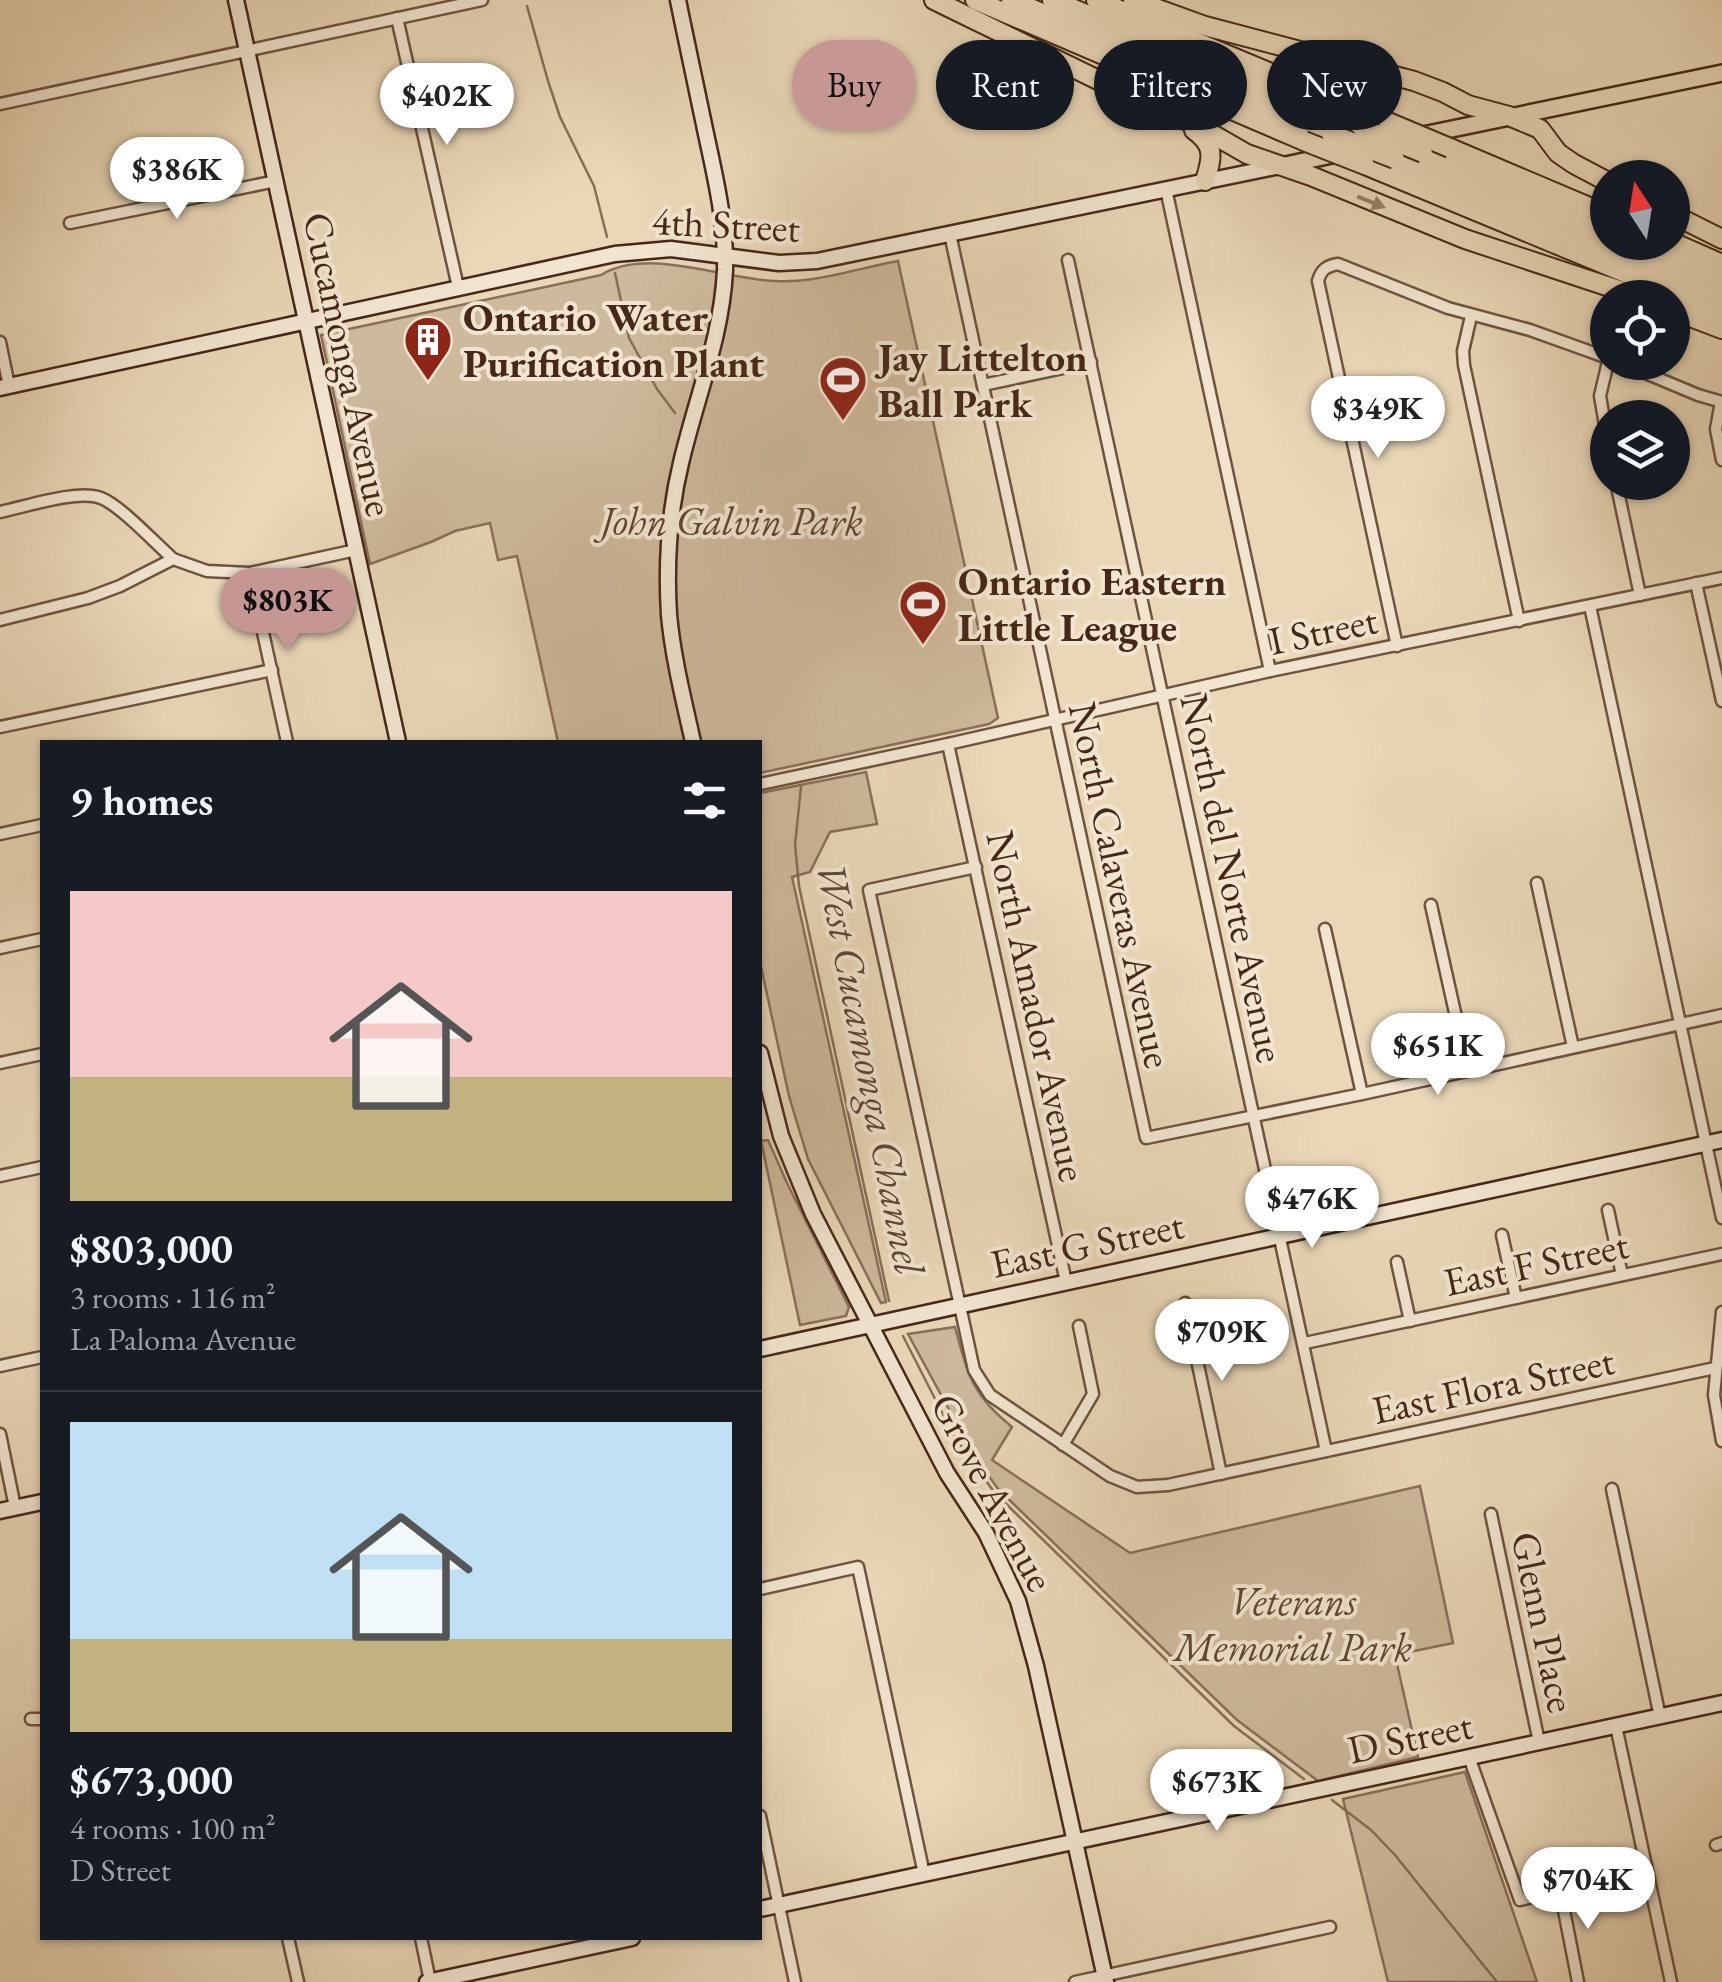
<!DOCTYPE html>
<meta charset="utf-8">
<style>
:root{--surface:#171b24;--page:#242831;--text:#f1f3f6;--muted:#9ea1a6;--line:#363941;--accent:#c59692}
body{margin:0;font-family:"EB Garamond",serif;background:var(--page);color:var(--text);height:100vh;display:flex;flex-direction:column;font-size:38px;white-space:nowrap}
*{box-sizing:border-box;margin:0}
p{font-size:32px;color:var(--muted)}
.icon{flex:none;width:55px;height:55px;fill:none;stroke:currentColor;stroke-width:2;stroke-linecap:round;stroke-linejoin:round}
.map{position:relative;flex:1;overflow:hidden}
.details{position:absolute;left:40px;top:740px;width:722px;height:1200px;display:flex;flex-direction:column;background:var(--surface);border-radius:0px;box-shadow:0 2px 8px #0004}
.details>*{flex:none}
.top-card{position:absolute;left:792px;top:40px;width:778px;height:90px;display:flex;gap:20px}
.needle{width:65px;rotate:348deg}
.buttons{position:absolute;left:1590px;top:160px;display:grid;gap:20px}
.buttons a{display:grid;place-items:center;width:100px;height:100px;border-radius:50%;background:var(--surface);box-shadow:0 2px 8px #0004;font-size:50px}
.price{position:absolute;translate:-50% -85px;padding:0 22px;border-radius:35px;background:#fff;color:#222;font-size:32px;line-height:65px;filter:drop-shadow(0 2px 5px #0008)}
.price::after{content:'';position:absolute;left:50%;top:60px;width:30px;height:22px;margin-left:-15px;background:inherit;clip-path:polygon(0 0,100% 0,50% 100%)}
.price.selected{background:var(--accent);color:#111}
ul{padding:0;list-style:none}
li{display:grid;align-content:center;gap:20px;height:530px;padding:0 30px}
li+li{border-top:2px solid var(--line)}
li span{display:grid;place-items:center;height:310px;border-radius:0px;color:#555}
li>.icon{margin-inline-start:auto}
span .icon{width:180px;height:180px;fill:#fffc;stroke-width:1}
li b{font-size:42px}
h2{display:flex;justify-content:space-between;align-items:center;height:120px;padding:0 30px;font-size:42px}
.tag{padding:0 35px;border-radius:45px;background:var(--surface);box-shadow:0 2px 8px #0004;font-size:35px;line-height:90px}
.tag.selected{background:var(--accent);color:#111}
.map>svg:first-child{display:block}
.green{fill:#cdb99c;stroke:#89705a;stroke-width:2.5}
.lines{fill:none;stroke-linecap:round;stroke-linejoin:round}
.stream{stroke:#866e57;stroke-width:2.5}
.street-casing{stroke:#6e543f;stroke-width:15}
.secondary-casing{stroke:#452817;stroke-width:19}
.primary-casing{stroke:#452817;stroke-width:20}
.highway-casing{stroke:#452817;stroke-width:22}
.street{stroke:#f1e5d0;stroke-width:10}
.secondary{stroke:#f1e5d0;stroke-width:14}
.primary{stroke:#e9d7b7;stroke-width:15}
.highway{stroke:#e9d7b7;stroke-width:18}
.highway-bridge-casing{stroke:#452817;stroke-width:22;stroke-linecap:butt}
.highway-bridge{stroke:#e9d7b7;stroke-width:18}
.oneway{fill:#978067}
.labels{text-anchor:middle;stroke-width:8;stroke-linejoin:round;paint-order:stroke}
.street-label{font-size:40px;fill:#452817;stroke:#f1e5d0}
.poi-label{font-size:40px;font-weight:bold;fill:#452817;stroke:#f1e5d0;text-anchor:start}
.park-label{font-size:40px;font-style:italic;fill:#604532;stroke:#f1e5d0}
.water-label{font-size:42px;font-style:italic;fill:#604532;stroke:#f1e5d0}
</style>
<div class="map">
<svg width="1722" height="1982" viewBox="0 0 1722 1982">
<rect width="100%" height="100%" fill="#e9d7b7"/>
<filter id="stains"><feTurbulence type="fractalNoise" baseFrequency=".002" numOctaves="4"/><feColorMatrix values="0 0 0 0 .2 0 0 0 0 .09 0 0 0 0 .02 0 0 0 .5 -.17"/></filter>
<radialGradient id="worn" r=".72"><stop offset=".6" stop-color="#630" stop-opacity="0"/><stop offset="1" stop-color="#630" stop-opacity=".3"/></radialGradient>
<g class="green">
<path d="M 898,261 L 998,718 L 989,724 L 760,773 L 760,742 L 558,742 L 517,556 L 498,560 L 490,523 L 455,531 L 431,542 L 370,564 L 321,335 L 601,275 C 648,246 725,280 776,281 C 816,283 859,268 898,261 Z"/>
<path d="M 866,772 L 877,824 L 830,832 L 810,872 L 792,877 L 886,1302 L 881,1303 L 808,1159 L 789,1096 L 760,962 L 760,793 Z"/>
<path d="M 768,1140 L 787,1183 L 849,1307 L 846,1316 L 800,1325 L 761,1141 Z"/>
<path d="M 955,1327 C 968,1375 972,1395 1012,1427 L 992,1460 L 1130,1553 L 1420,1486 L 1453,1643 L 1395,1655 L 1418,1757 L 1318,1781 L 1237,1720 L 998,1489 L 972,1452 L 908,1334 Z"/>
<path d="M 1465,1772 L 1537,1982 L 1388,1982 L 1343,1799 Z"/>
</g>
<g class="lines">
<g class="stream">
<path d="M 527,6 L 548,81 L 560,117 L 594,186 L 607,237"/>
<path d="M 615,273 L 629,338 L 657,389 L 675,413"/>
<path d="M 801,787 L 795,845 L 799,886 L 889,1301"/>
<path d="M 903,1336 L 954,1436 L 994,1492 L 1234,1726 L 1304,1779"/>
<path d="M 1332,1800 L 1371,1830 L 1395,1855 L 1497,1982"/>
</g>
<g class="street-casing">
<g id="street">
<path d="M 397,18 L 458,287"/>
<path d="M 0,104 L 482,0"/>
<path d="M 1166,189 L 1270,671"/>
<path d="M 70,223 L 276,181"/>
<path d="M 950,234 L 1146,1138 L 1362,1094 L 1722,1015"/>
<path d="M 1068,260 L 1326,1451"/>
<path d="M 1471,316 L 1463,351 L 1464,365 L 1519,621"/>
<path d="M 0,342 L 9,386"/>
<path d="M 1619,362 L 1698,395 L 1722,402"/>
<path d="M 983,385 L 1091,362"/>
<path d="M 1721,402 L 1716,429 L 1722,460"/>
<path d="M 1608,442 L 1600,396 L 1608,362"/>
<path d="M 1616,482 L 1640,595"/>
<path d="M 0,512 C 25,507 77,489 101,498 C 121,506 155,543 173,559"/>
<path d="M 250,573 L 287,742"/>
<path d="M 1696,583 L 1722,701"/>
<path d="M 1590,606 L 1722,1218"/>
<path d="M 0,620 L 88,598 L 120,586 L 173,559 L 207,571 L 250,573 L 356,550"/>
<path d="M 1397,646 L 1318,281 C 1321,270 1326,266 1338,264 L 1448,308 L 1530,330 L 1608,358"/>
<path d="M 0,727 L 272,670"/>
<path d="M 948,744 L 1066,1282"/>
<path d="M 760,784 L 948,744 L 1270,671 L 1722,578"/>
<path d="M 0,834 L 42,825"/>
<path d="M 976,867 L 869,890 L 974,1370 L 990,1395 L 1110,1476 L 1137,1487 L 1168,1485 L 1715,1368"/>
<path d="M 1537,883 L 1573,1047"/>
<path d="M 1431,905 L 1468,1071"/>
<path d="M 1325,929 L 1362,1094"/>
<path d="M 0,948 L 42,939"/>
<path d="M 0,1063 L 42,1054"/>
<path d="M 0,1176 L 42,1167"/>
<path d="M 1608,1210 L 1622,1275"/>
<path d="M 1502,1235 L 1516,1298"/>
<path d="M 1397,1262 L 1410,1321"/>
<path d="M 1185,1303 L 1221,1474"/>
<path d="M 1722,1312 L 1714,1395 L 1722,1441"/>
<path d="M 1305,1343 L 1722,1254"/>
<path d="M 0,1366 L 42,1357"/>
<path d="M 0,1434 L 15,1507"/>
<path d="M 1063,1445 L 1093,1394 L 1079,1326"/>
<path d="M 1612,1489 L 1660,1717"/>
<path d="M 1491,1514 L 1539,1742"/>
<path d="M 760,1589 L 858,1567 L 924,1874"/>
<path d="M 31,1719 L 42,1719"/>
<path d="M 1616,1726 L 1671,1982"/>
<path d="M 1469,1757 L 1520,1900 L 1560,1890 L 1578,1982"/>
<path d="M 760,1816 L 795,1982"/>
<path d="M 1716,1845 L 1722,1843"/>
<path d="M 288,1938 L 298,1982"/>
<path d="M 421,1938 L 430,1981"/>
<path d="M 1075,1982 L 1330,1927"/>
</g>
</g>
<g class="secondary-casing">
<g id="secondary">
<path d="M 236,0 L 398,742"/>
<path d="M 678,0 C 687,45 697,90 706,134 C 716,180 726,223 725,270 C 722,337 696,398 681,463 C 669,512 666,565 669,615 C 673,658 684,701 693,742"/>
<path d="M 0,388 L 615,254 L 671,249 L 779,263 L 817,261 L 1280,166"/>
<path d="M 760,1053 L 781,1136 L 813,1214 L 947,1473 L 986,1533 L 1018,1601 L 1036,1666 L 1106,1982"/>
<path d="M 760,1349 L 1722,1140"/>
<path d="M 0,1511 L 42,1502"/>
<path d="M 760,1909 L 1722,1703"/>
<path d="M 427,1982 L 632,1938"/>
</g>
</g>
<g class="primary-casing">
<g id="primary">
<path d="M 1418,136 L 1722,73"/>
<path d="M 1281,166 L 1341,153"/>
</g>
</g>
<g class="highway-casing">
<g id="highway">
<path d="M 934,0 L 1168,114 L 1193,123 L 1247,154 L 1311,176 L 1465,239 L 1643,298"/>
<path d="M 975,0 L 1304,141"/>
<path d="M 1011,0 L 1331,134"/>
<path d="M 1052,0 L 1362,128"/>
<path d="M 1096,0 L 1388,122"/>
<path d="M 1133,0 L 1205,26 L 1414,81 L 1443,92 L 1468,105 L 1509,116 L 1540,129 L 1558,153 L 1574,164 L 1608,182"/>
<path d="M 1194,130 C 1216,146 1212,158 1205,181"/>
<path d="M 1450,148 L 1608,215"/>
<path d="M 1423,153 L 1608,232"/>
<path d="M 1395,159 L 1722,296"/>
<path d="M 1365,165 L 1722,313"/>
<path d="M 1672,214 L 1722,239"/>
<path d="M 1633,242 L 1722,280"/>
<path d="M 1672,242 L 1722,264"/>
<path d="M 1672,310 L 1722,329"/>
</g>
</g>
<use href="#street" class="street"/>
<use href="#secondary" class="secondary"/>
<use href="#primary" class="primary"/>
<use href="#highway" class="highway"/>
<g class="highway-bridge-casing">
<g id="highway-bridge">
<path d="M 1388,122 L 1450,148"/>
<path d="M 1362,128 L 1423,153"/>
<path d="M 1331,134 L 1395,159"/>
<path d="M 1304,141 L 1365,165"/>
</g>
</g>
<use href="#highway-bridge" class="highway-bridge"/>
</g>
<defs><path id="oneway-solid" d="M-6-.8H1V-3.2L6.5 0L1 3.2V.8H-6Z" transform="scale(2.5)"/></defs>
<use class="oneway" href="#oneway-solid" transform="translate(1371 202) rotate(22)"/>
<defs>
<g id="building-pin" transform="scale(2.5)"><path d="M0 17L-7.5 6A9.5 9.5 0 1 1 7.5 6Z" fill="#8f2418" stroke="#f1e5d0"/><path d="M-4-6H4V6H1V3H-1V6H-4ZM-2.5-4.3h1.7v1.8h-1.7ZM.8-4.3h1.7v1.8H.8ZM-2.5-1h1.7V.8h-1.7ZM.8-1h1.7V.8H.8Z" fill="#fff"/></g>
<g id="stadium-pin" transform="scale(2.5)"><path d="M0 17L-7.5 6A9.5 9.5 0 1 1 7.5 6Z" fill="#8f2418" stroke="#f1e5d0"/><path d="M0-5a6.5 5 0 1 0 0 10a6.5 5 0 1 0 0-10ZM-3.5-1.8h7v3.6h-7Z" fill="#fff"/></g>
</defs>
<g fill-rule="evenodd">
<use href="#building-pin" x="428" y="340"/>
<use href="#stadium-pin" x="843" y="380"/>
<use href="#stadium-pin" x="923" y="604"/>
</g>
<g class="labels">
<g class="street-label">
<text transform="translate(726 224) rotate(3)" y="14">4th Street</text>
<text transform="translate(349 364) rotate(78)" y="14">Cucamonga Avenue</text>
<text transform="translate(1323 630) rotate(-12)" y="14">I Street</text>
<text transform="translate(1233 878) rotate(78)" y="14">North del Norte Avenue</text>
<text transform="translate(1121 885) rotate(78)" y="14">North Calaveras Avenue</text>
<text transform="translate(1037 1006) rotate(78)" y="14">North Amador Avenue</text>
<text transform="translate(1087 1244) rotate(-12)" y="14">East G Street</text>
<text transform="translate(1536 1263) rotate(-12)" y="14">East F Street</text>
<text transform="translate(1493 1385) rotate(-12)" y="14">East Flora Street</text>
<text transform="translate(993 1492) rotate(62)" y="14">Grove Avenue</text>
<text transform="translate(1544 1622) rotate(78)" y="14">Glenn Place</text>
<text transform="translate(1410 1737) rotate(-12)" y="14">D Street</text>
</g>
<g class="poi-label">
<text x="463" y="331">Ontario Water<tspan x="463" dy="46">Purification Plant</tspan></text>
<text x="878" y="371">Jay Littelton<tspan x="878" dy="46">Ball Park</tspan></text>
<text x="958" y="595">Ontario Eastern<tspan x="958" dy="46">Little League</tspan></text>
</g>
<g class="park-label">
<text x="732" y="535">John Galvin Park</text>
<text x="1293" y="1615">Veterans<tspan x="1293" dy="46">Memorial Park</tspan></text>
</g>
<g class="water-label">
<text transform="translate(871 1068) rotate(79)" y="15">West Cucamonga Channel</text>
</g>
</g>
<rect width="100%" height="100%" filter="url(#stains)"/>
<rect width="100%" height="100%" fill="url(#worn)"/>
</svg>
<div class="buttons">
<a><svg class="needle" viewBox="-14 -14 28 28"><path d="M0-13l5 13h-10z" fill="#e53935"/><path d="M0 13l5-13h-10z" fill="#9ea1a6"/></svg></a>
<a><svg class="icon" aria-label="locate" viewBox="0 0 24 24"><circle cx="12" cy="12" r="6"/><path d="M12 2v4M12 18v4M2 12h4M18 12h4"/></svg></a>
<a><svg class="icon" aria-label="layers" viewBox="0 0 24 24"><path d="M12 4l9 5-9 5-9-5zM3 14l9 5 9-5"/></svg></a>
</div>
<b class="price" style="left:447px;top:148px">$402K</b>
<b class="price" style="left:177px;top:222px">$386K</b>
<b class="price" style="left:1378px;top:461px">$349K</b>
<b class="price selected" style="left:288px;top:653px">$803K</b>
<b class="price" style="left:1438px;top:1098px">$651K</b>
<b class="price" style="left:1312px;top:1251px">$476K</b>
<b class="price" style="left:1222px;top:1384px">$709K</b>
<b class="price" style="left:1217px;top:1834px">$673K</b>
<b class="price" style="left:1588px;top:1932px">$704K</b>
<div class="top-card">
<a class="tag selected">Buy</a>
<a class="tag">Rent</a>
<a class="tag">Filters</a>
<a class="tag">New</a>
</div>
<section class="details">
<h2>9 homes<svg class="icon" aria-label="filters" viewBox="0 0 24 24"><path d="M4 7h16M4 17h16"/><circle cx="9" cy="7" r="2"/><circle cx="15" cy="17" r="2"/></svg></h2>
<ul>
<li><span style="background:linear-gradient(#f6c9c9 60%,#c2b280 0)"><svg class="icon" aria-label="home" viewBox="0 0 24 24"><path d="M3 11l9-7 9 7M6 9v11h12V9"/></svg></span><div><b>$803,000</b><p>3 rooms · 116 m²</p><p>La Paloma Avenue</p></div></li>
<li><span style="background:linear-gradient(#bfe0f5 70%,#c2b280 0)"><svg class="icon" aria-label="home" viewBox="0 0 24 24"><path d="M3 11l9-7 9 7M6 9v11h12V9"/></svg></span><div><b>$673,000</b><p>4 rooms · 100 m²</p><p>D Street</p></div></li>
</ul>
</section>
</div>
